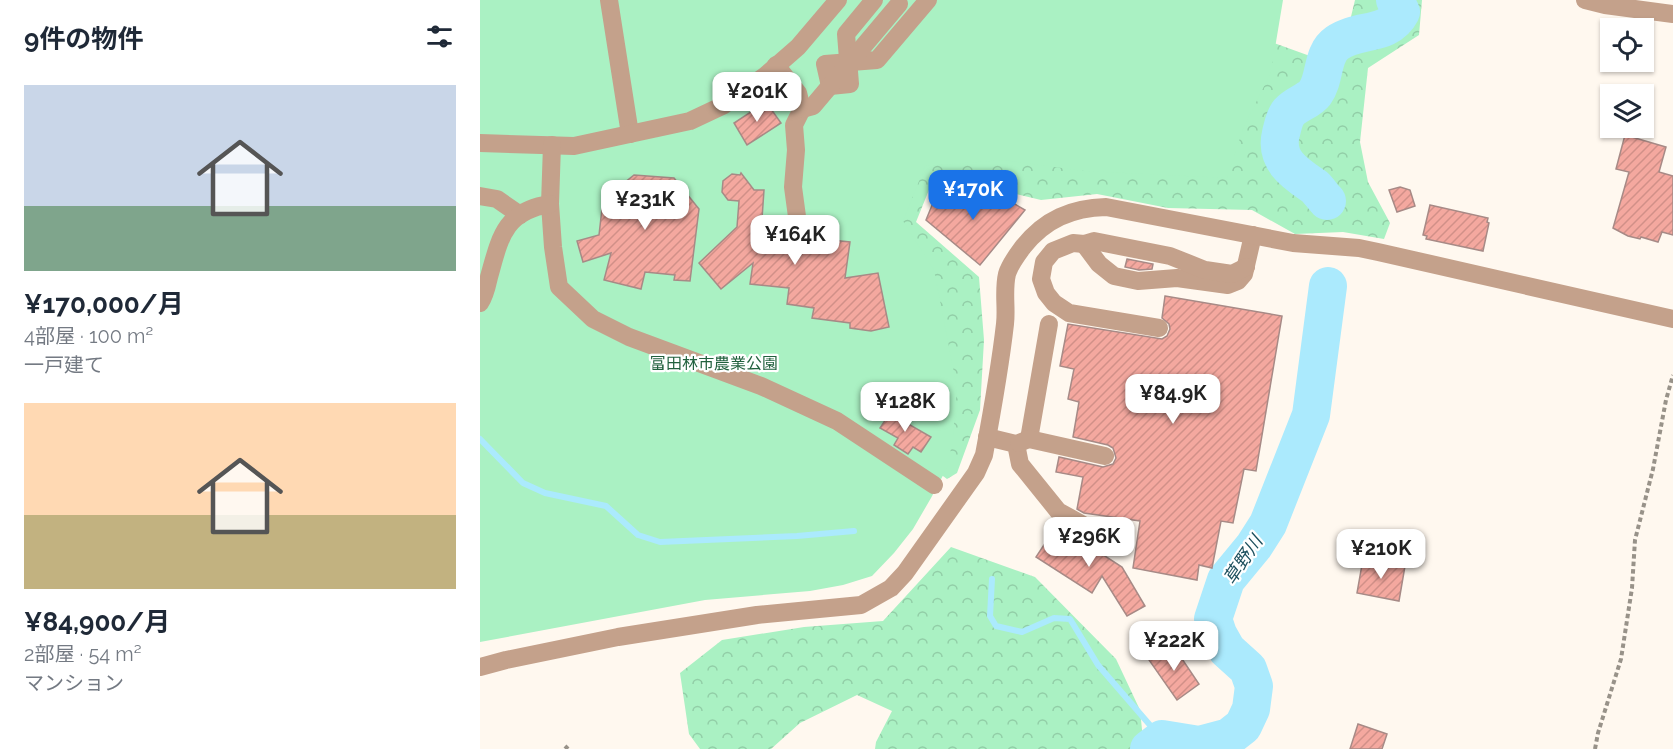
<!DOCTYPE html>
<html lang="ja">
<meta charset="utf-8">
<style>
:root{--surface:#fff;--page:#f2f2f3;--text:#1f2937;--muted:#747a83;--accent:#1a73e8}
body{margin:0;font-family:Raleway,"Noto Sans JP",sans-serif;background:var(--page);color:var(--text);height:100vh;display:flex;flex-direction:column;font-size:22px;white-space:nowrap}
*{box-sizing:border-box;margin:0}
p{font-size:20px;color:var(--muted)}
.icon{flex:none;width:33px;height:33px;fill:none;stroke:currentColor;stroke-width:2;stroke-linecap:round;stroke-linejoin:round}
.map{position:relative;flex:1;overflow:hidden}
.details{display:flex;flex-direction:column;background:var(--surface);width:480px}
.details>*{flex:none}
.fabs{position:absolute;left:1120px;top:18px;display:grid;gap:12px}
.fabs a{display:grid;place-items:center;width:54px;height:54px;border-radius:0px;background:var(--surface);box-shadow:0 2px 4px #0004;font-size:30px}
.price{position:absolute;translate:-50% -51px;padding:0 14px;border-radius:12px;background:#fff;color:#222;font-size:20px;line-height:39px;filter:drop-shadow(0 2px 3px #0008)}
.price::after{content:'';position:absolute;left:50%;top:36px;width:18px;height:14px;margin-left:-9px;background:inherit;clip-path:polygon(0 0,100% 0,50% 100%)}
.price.active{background:var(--accent);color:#fff}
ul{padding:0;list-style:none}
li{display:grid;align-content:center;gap:12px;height:318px;padding:0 24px}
li span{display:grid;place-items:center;height:186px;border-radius:0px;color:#555}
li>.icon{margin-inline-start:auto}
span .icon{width:108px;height:108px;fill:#fffc;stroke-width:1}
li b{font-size:26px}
h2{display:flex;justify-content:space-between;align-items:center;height:72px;padding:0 24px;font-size:26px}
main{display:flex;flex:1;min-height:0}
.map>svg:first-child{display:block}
.forest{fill:url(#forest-crowns)}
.park{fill:#aaf1c3}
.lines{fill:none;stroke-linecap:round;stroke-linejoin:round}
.stream{stroke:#abeafd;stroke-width:6}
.river{stroke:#abeafd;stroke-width:38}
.building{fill:url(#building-hatch);stroke:#a78a86;stroke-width:1.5}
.path{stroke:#989289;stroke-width:4;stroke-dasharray:4.5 3;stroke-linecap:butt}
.minor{stroke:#c4a18b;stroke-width:18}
.labels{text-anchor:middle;stroke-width:4.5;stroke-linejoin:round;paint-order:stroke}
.park-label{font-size:16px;fill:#22613e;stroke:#fff}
.water-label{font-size:18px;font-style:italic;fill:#1c4f5d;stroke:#fff}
</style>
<main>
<section class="details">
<h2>9件の物件<svg class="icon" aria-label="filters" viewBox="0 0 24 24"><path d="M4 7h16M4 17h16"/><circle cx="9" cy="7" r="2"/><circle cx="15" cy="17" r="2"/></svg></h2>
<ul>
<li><span style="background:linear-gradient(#c9d6e8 65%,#7fa58c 0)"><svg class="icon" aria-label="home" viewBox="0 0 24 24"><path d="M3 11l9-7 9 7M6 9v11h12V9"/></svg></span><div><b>¥170,000/月</b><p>4部屋 · 100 m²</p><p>一戸建て</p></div></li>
<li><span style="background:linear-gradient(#ffd9b3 60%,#c2b280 0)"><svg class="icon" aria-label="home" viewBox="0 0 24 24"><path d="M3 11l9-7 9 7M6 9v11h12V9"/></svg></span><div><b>¥84,900/月</b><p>2部屋 · 54 m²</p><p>マンション</p></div></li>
</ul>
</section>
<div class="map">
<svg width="1193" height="749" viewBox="0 0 1193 749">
<defs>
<pattern id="forest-crowns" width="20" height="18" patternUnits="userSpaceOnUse" patternTransform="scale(1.5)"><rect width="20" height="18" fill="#aaf1c3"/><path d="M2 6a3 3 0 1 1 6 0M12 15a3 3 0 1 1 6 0" fill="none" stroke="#92cea7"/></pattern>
<pattern id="building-hatch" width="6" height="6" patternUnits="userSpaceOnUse" patternTransform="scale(1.5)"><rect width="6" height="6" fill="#f4a89f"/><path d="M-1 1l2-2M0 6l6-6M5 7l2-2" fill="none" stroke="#d19088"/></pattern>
</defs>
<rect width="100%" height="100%" fill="#fff8ef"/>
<g class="forest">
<path d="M 875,0 L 942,0 L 939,35 L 888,68 L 880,142 L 888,182 L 910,223 L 904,239 L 863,232 L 815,234 L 772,210 L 688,208 L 617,194 L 561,200 L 455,175 L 436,222 L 499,277 L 504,340 L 500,410 L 477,473 L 467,479 L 444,462 L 348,125 L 794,43 L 830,56 L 868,29 Z"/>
<path d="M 471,547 L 555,577 L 636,659 L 660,710 L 664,749 L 395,749 L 396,742 L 412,711 L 377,695 L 320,723 L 291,749 L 220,749 L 209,734 L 200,673 L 242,640 L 324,627 L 403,621 Z"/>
</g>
<path class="park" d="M 0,0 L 803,0 L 791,72 L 763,129 L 747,178 L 604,171 L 523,160 L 445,166 L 423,221 L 454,270 L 477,388 L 473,436 L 468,466 L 451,498 L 433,529 L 414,553 L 392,576 L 363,585 L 330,591 L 225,600 L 0,642 Z"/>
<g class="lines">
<g class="stream">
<path d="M 0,439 L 43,483 L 65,493 L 126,506 L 158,535 L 180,542 L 317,536 L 374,531"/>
<path d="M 512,579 L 510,616 L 516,626 L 542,632 L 574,618 L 590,619 L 618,665 L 682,739"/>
</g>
<g class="river">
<path d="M 847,201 C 843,197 839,191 835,187 C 816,174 794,161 801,133 C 803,126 804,118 809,112 C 816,104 829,101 835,93 C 846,78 841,54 857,43 C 878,28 908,37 921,12 L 915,0"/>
<path d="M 669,749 L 682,739 L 719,745 L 749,737 L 763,726 L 771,709 L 774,686 L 768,669 L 747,650 L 738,634 L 733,619 L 746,580 L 774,546 L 788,524 L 831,415 L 848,286"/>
</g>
</g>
<g class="building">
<path d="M 286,102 L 301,123 L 267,145 L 254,123 Z"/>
<path d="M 1145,135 L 1186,147 L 1179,172 L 1193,176 L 1193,235 L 1182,232 L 1178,242 L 1161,237 L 1160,239 L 1148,236 L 1133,228 L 1149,172 L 1136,169 Z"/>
<path d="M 261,173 L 274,190 L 284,190 L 281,233 L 370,242 L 365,278 L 398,273 L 409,327 L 391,331 L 370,328 L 370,323 L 332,318 L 334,308 L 307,304 L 309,288 L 270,284 L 273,263 L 241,289 L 219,263 L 257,227 L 259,201 L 248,200 L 242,192 L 243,181 L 252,174 L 260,175 Z"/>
<path d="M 154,175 L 194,178 L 219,209 L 210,281 L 194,280 L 195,275 L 165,272 L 161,289 L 124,280 L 131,253 L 103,262 L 97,241 L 119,235 L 123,200 Z"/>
<path d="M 920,187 L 930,190 L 935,206 L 917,212 L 909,190 Z"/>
<path d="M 470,189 L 533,203 L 545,210 L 500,265 L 446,220 L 455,198 Z"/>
<path d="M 950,205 L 1008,218 L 1007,222 L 1009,223 L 1003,251 L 946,239 L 947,236 L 943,235 Z"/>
<path d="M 647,259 L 673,264 L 672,269 L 659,270 L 645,267 Z"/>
<path d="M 685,296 L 802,316 L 776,471 L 764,469 L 753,523 L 741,521 L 732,568 L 719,565 L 717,580 L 653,568 L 660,521 L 604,513 L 597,509 L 603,477 L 576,472 L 579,457 L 623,467 L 633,464 L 636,458 L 633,448 L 628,445 L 593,437 L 599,402 L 588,399 L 594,369 L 580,366 L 588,324 L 682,339 L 687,336 L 690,329 L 689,324 L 682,318 Z"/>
<path d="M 412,410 L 425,417 L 423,421 L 451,437 L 441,452 L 433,447 L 428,454 L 414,445 L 418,438 L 400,428 Z"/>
<path d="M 577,525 L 642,567 L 665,606 L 647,616 L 622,576 L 612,593 L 556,557 Z"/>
<path d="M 883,559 L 925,566 L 919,601 L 877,593 Z"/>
<path d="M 694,647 L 719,684 L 697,700 L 669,660 L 682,649 L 684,653 Z"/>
<path d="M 878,724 L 907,734 L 902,749 L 870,749 Z"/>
</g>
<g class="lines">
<g class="path">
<path d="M 85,746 L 88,749"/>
<path d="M 1115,749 L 1118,733 L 1141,659 L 1152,588 L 1155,540 L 1173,469 L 1186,400 L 1193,375"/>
</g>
<g class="minor">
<path d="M 129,0 L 150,134"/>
<path d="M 1105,0 L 1125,5 L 1193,14"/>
<path d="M 296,65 L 318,93 L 322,109 L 314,125 L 316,150 L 313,187 L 318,224"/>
<path d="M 350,86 L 345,64 L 397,60 L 448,0"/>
<path d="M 350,86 L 370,84 L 366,34 L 394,0"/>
<path d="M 322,109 L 333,106 L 419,4"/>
<path d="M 0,143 L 94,146 L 210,121 L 244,105 L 286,75 L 318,47 L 358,0"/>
<path d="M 72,145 L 70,204 L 73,247 L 79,287 L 113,319 L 149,337 L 281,386 L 357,421 L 454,485"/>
<path d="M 0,196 L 17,199 L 40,215"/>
<path d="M 604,244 L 619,264 L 634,276 L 658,281 L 697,278 L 748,285 L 758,281 L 764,274 L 773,235"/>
<path d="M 0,303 C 5,296 7,286 9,277 C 20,238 24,211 70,204"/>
<path d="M 679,328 L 589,313 L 574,303 L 566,293 L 561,279 L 564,262 L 573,251 L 593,243 L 604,244 L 614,241 L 690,256 L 725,270 L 752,274 L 766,267"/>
<path d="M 507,437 L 536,444 L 540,464 L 578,511 L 632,541"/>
<path d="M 549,439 L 569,324"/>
<path d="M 539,443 L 549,439 L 625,456"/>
<path d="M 0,667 L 26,660 L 138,637 L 277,615 L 381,605 L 411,588 L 425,573 L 496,473 L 504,455 C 512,412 520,368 525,324 C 527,308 523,291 527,274 C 530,264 537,255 543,247 C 565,219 592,208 626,207 L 813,243 L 879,248 L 898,252 L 1193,319"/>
</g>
</g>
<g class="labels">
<g class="park-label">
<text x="234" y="369">富田林市農業公園</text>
</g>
<g class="water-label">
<text transform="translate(763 560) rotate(-56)" y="6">草野川</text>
</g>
</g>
</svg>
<div class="fabs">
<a><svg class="icon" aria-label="locate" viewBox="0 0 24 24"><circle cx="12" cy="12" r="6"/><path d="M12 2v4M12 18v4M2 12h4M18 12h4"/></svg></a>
<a><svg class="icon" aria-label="layers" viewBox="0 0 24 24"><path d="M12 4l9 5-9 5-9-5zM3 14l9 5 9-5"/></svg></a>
</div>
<b class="price" style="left:277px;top:123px">¥201K</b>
<b class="price active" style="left:493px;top:221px">¥170K</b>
<b class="price" style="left:165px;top:231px">¥231K</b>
<b class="price" style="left:315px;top:266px">¥164K</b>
<b class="price" style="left:693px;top:425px">¥84.9K</b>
<b class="price" style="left:425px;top:433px">¥128K</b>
<b class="price" style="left:609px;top:568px">¥296K</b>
<b class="price" style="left:901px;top:580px">¥210K</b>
<b class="price" style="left:694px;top:672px">¥222K</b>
</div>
</main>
